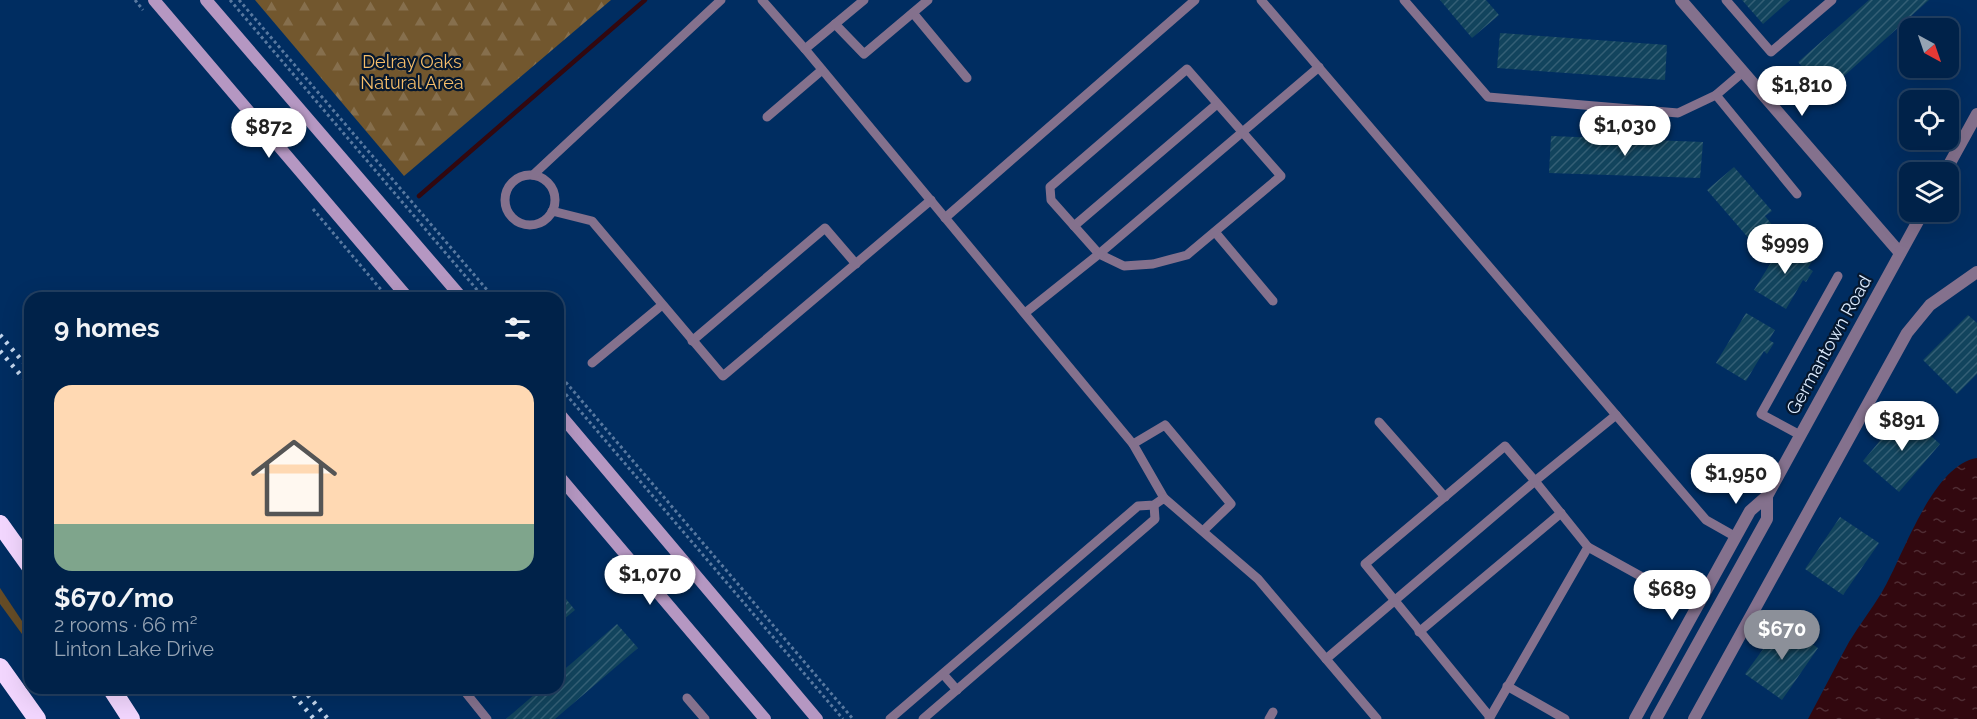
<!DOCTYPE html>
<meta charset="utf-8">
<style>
:root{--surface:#002249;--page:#0a2a50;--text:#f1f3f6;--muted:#95a4b4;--line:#223f61;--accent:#8c9099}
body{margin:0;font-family:Raleway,sans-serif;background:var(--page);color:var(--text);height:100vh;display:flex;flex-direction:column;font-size:22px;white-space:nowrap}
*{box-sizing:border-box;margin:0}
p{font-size:20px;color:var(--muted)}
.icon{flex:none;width:33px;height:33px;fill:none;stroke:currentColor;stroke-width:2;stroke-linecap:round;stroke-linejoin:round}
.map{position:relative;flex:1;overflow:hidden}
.drawer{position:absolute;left:24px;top:292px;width:540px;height:402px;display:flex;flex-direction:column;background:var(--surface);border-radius:18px;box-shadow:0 6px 24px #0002,0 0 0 2px var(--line)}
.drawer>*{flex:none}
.needle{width:39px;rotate:140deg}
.buttons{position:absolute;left:1899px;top:18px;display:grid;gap:12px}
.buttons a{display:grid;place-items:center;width:60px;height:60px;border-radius:12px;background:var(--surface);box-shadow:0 6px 24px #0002,0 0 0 2px var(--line);font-size:30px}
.price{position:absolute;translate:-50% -51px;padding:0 14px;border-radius:21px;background:#fff;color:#222;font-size:20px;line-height:39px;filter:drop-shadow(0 2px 3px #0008)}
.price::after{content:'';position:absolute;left:50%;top:36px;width:18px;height:14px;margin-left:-9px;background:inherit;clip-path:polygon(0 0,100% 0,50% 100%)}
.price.active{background:var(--accent);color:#fff}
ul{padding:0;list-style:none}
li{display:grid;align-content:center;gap:12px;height:318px;padding:0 30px}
li span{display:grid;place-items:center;height:186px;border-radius:18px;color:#555}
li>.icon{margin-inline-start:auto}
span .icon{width:108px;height:108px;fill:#fffc;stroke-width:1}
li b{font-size:26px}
h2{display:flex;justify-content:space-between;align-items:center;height:72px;padding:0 30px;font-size:26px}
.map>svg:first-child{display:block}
.grass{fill:#654c26}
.forest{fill:url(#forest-firs)}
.water{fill:url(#water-ripples)}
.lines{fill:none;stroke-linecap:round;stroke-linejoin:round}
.stream{stroke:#32080f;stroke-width:4.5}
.building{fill:url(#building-hatch)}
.path{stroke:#5879a0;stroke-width:3;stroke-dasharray:3 3;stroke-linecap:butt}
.lane{stroke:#84718d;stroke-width:9}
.street{stroke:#84718d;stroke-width:12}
.secondary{stroke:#b597c2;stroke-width:12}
.highway{stroke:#f2d6fe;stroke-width:18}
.rail{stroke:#c2d5ec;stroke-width:4.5;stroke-dasharray:3 6;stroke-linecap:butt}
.labels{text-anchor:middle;stroke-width:4.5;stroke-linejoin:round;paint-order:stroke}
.park-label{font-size:18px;fill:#f5bd6a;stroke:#05172e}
.street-label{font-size:18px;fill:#dcebfe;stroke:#05172e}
</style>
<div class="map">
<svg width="1977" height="719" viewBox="0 0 1977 719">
<defs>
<pattern id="forest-firs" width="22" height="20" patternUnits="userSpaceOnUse" patternTransform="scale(1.5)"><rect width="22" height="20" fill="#72572e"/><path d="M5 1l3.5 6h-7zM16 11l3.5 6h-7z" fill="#866f4d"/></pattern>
<pattern id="water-ripples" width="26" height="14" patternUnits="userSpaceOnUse" patternTransform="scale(1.5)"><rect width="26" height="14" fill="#32080f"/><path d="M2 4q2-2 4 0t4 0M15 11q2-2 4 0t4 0" fill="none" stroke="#4f2c33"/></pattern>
<pattern id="building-hatch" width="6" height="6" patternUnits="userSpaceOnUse" patternTransform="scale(1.5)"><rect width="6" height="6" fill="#12445d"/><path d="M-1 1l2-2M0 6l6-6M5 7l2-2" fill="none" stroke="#345f75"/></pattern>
</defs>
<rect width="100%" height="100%" fill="#002d61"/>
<path class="grass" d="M 0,588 L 30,633 L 30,645 L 0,604 Z"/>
<path class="forest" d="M 255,0 L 611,0 L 404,176 Z"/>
<path class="water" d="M 1977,458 L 1977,719 L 1808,719 C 1822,693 1835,667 1849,642 C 1859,625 1872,609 1882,592 C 1903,557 1932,465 1977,458 Z"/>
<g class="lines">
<path class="stream" d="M 419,196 L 645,0"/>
</g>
<g class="building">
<path d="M 1440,0 L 1486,0 L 1499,15 L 1472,38 Z"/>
<path d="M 1742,0 L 1790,0 L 1763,24 Z"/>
<path d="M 1869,0 L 1929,0 L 1825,93 L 1798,62 Z"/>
<path d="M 1500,33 L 1667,45 L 1665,80 L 1497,68 Z"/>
<path d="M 1551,136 L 1703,142 L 1700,178 L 1549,173 Z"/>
<path d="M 1734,167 L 1772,211 L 1765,216 L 1777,231 L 1757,248 L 1707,190 Z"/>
<path d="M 1785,240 L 1814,258 L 1808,268 L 1813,271 L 1806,282 L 1803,280 L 1786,309 L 1754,290 Z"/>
<path d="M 1746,313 L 1775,330 L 1769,340 L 1774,343 L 1767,354 L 1764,351 L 1746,381 L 1716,363 Z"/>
<path d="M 1968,315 L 1977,323 L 1977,374 L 1957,394 L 1923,360 Z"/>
<path d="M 1904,412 L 1940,444 L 1899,492 L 1863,461 Z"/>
<path d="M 1840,517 L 1879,543 L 1843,595 L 1805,569 Z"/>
<path d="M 558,589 L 575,610 L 558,624 Z"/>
<path d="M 1782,623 L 1818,648 L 1782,700 L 1745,674 Z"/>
<path d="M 617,624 L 638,648 L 555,719 L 506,719 L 542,688 L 558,688 L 558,675 Z"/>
</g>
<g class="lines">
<g class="path">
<path d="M 135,0 L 143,10"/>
<path d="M 230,0 L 484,298"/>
<path d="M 239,0 L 494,298"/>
<path d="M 313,209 L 388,298"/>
<path d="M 558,373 L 853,719"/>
<path d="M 558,385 L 843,719"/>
</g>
<g class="lane">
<path d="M 762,0 L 805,49"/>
<path d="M 864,0 L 805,49 L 1133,444"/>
<path d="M 1261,0 L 1616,415"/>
<path d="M 1404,0 L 1488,97 L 1678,113 L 1716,95 L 1743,72"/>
<path d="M 1726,0 L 1771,52 L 1832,0"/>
<path d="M 913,13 L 967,78"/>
<path d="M 835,24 L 864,54 L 928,0"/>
<path d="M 1187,69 L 1281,176 L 1187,255 L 1153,264 L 1124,266 L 1099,254 L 1051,200 L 1050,187 Z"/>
<path d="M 1716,95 L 1797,194"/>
<path d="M 767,117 L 822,70"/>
<circle cx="530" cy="200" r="25"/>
<path d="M 533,175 L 721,0"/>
<path d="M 552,211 L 592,221 L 723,376 L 931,200"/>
<path d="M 945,218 L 1195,0"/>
<path d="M 1074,226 L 1217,104"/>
<path d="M 1215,232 L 1273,301"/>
<path d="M 1025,313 L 1099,254 L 1319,67"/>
<path d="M 692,341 L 825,228 L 856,264"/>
<path d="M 592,363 L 662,305"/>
<path d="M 1379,422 L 1445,497"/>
<path d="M 1800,435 L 1761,414 L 1838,276"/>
<path d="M 1164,498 L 1133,444 L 1165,425 L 1231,504 L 1203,531"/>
<path d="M 1588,547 L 1653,583"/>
<path d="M 1419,632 L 1561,513"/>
<path d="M 1326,659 L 1535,481 L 1588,547 L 1489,719"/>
<path d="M 943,674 L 957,690"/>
<path d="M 1507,686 L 1565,719"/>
<path d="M 462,688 L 487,719"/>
<path d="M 687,698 L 705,719"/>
<path d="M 1490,717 L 1365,564 L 1505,446 L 1535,481 L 1616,415 L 1706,520 L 1736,537"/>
<path d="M 890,719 L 1138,506 L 1154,505 L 1164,498 L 1258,579 L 1377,719"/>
<path d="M 923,719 L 1155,519 L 1154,505"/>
<path d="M 1269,719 L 1273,712"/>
</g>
<g class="street">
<path d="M 1681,0 L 1900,253"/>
<path d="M 1945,172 L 1977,114"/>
<path d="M 1635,719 L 1750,511 L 1767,496 L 1923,212"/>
<path d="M 1656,719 L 1767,519 L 1767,496"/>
<path d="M 1694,719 L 1907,333 L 1930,305 L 1977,272"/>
</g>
<g class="secondary">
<path d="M 154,0 L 408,298"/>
<path d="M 206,0 L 462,298"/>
<path d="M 558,412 L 817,719"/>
<path d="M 558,475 L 765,719"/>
</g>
<g class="highway">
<path d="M 0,524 L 30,566"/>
<path d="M 0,667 L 37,719"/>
<path d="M 111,688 L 131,719"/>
</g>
<g class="rail">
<path d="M 0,335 L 30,370"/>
<path d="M 0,351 L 30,386"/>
<path d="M 288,688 L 314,719"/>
<path d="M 302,688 L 328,719"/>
</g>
</g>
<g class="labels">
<g class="park-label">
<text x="412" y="68">Delray Oaks<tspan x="412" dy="21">Natural Area</tspan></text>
</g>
<g class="street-label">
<text transform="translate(1829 345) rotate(-61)" y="6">Germantown Road</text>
</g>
</g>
</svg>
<div class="buttons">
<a><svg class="needle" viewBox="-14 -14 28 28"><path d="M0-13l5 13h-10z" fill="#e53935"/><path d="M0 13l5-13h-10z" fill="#95a4b4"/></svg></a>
<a><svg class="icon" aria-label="locate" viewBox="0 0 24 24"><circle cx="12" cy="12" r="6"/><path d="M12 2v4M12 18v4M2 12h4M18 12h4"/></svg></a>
<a><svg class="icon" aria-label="layers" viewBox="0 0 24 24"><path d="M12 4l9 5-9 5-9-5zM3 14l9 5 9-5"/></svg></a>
</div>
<b class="price" style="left:1802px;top:117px">$1,810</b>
<b class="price" style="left:1625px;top:157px">$1,030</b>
<b class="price" style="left:269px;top:159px">$872</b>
<b class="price" style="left:1785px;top:275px">$999</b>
<b class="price" style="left:1902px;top:452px">$891</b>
<b class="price" style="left:1736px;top:505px">$1,950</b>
<b class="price" style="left:650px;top:606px">$1,070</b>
<b class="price" style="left:1672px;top:621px">$689</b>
<b class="price active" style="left:1782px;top:661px">$670</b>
<section class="drawer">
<h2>9 homes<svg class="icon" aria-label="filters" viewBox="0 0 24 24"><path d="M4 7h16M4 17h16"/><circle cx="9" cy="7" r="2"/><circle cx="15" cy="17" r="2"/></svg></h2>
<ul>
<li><span style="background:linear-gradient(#ffd9b3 75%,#7fa58c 0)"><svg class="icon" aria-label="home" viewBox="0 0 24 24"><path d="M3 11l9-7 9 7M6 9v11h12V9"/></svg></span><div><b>$670/mo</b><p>2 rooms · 66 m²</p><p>Linton Lake Drive</p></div></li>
</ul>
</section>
</div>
